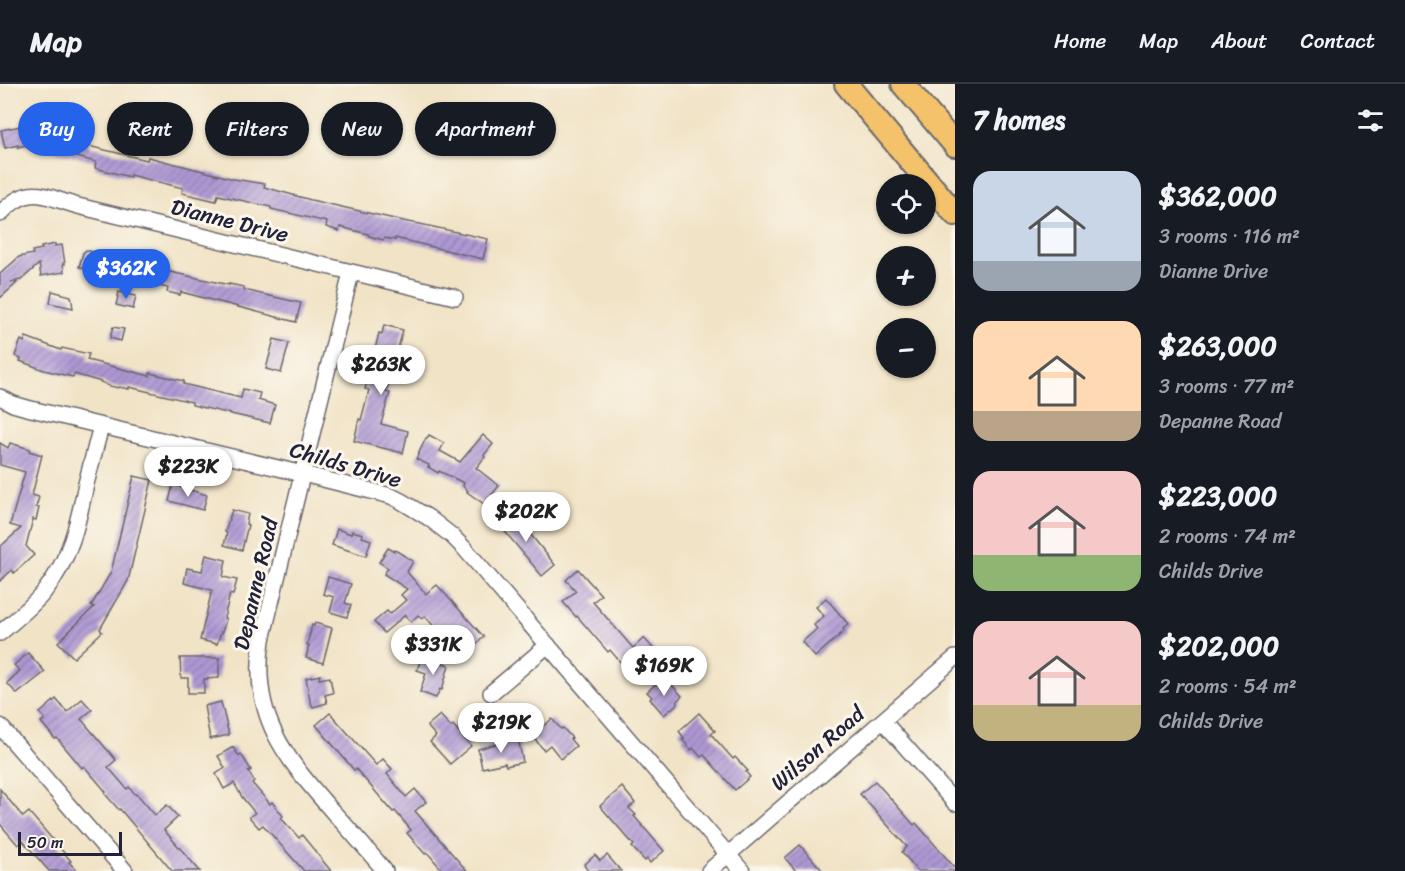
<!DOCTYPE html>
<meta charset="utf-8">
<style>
:root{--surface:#171b24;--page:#20242c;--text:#f1f3f6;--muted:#9ea1a6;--line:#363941;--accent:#2563eb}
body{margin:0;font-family:Sriracha,sans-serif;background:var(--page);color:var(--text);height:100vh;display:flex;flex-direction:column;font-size:22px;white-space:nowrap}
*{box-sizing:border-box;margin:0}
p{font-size:20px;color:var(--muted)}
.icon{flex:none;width:33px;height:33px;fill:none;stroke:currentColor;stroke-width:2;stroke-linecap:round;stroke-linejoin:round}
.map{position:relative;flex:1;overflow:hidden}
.details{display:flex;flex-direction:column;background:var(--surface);width:450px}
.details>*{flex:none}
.top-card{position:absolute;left:18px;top:18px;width:570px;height:54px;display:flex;gap:12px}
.tools{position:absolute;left:876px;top:90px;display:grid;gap:12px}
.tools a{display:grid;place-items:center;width:60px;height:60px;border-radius:50%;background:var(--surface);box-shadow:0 2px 4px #0004;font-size:30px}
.scale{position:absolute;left:18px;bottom:15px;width:104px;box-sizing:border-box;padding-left:6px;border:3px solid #22223b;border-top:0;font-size:16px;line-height:21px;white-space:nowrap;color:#22223b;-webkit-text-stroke:4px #fbf7ec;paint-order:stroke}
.price{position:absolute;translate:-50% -51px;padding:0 14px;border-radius:21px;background:#fff;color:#222;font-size:20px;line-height:39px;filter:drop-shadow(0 2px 3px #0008)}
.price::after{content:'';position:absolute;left:50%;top:36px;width:18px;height:14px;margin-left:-9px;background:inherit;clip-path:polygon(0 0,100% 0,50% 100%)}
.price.current{background:var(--accent);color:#fff}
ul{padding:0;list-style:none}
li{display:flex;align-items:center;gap:18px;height:150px;padding:0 18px}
li span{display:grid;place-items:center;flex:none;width:168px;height:120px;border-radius:18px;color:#555}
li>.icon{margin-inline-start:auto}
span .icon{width:72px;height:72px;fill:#fffc;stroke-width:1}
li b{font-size:26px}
h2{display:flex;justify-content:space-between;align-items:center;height:72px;padding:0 18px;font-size:26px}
.pill{padding:0 21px;border-radius:27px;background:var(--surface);box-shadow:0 2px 4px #0004;font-size:21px;line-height:54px}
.pill.current{background:var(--accent);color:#fff}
header{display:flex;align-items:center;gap:36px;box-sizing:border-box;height:84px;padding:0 30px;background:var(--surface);border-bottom:2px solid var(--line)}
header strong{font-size:28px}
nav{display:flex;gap:33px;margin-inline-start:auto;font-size:21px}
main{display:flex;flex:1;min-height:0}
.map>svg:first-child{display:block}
.building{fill:url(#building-hatch)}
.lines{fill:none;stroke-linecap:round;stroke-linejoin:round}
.minor-casing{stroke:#6a666c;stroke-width:18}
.highway-casing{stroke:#6a666c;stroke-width:26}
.minor{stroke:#fff;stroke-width:15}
.highway{stroke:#f3c26a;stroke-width:22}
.labels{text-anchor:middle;stroke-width:6;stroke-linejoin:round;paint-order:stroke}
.street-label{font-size:22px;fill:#22223b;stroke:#fbf7ec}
</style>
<header>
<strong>Map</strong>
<nav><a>Home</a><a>Map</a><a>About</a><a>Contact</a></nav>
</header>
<main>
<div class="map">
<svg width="955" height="787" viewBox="0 0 955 787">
<defs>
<pattern id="building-hatch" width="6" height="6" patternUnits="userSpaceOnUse" patternTransform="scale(1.5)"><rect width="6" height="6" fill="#af99d4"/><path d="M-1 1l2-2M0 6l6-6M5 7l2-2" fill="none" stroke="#8e7cad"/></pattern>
</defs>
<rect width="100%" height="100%" fill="#fbf7ec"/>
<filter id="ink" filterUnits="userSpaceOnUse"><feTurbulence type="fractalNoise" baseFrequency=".0167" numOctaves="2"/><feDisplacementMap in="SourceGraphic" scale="12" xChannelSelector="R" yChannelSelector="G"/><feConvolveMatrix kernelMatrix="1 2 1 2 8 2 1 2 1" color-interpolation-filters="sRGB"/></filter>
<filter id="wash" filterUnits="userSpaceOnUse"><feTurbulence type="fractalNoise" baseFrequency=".008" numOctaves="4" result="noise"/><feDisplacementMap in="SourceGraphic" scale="24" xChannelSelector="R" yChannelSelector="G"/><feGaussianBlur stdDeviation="1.35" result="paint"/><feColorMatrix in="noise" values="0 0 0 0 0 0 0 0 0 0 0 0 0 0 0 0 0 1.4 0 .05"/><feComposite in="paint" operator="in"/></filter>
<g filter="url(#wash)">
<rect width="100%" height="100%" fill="#f1e3c6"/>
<g id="blocks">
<g class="building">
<path d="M 40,38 L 43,57 L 18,63 L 18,61 L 5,64 L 1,46 Z"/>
<path d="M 57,38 L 71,40 L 69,45 L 73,46 L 73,53 L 89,57 L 88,62 L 147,76 L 148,73 L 234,95 L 265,100 L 264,103 L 311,116 L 408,138 L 420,140 L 488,155 L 483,175 L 395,154 L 395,156 L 385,154 L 383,156 L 369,152 L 368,150 L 340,143 L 339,147 L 326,143 L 327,138 L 271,125 L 271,123 L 218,111 L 216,117 L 182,109 L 183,104 L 130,91 L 130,93 L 95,84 L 96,78 L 50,66 Z"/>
<path d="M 55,160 L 55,162 L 62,161 L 65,180 L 63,179 L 64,188 L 41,192 L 39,180 L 21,196 L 11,198 L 17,199 L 0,214 L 0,190 L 19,173 L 33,170 L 32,167 L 42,165 L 41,163 Z"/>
<path d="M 86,166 L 115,174 L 111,191 L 79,183 L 83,169 Z"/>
<path d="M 136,179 L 153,181 L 153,183 L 166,187 L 229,201 L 229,200 L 244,203 L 244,206 L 301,219 L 296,238 L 181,208 L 180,211 L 167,208 L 168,204 L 132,196 Z"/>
<path d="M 52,207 L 71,212 L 73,224 L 50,219 Z"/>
<path d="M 119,208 L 136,212 L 133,225 L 116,221 Z"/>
<path d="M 384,241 L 403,246 L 386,308 L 390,309 L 381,340 L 408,347 L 403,369 L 354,357 L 359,335 L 361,336 L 369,306 L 365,305 L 376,265 L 375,265 L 379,249 L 382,250 Z"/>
<path d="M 113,243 L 124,245 L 121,257 L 110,254 Z"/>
<path d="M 26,253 L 61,266 L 62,264 L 89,270 L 87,276 L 95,278 L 150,292 L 150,289 L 184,297 L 183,300 L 241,314 L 243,305 L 260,309 L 258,316 L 275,321 L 270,339 L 192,321 L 192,318 L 129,303 L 129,305 L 119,303 L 118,304 L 106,301 L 106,300 L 98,297 L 74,290 L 73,293 L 44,286 L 20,277 L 21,275 L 15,272 L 21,256 L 24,258 Z"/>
<path d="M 274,255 L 289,259 L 281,289 L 266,285 Z"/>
<path d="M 429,351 L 444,359 L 440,367 L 460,378 L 483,351 L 493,360 L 484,371 L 485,373 L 476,384 L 499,402 L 484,420 L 467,408 L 468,407 L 463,402 L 464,399 L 439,387 L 438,389 L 428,383 L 429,381 L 416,375 L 426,354 L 427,354 Z"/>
<path d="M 0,359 L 8,364 L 10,359 L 30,365 L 29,367 L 42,371 L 32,411 L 39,413 L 36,423 L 39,424 L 36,436 L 33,435 L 26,462 L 34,471 L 14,489 L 12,486 L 0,497 L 0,463 L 21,444 L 10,441 L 25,388 L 0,381 Z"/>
<path d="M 134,392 L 152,396 L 128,497 L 100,545 L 102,548 L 74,574 L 58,558 L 94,523 L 91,522 L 111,488 Z"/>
<path d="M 173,401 L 207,411 L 203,426 L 169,417 Z"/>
<path d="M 232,426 L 248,430 L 246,440 L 248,441 L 242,466 L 224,461 L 227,449 L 225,448 Z"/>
<path d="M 511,426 L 555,481 L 542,492 L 497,438 Z"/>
<path d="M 337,445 L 351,450 L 352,447 L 363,450 L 362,453 L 371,456 L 366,472 L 332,461 Z"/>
<path d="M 388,464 L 394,467 L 395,466 L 413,477 L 407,488 L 426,510 L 437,501 L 484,553 L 460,574 L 454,566 L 453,570 L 442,556 L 444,554 L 425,532 L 422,535 L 418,531 L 411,538 L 405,531 L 384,549 L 374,538 L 387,527 L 390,530 L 406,516 L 401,511 L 407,505 L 384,490 L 388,484 L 379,478 Z"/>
<path d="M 206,471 L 226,476 L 223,493 L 237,496 L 233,511 L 230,510 L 224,534 L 226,535 L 222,549 L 221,548 L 217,560 L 200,556 L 212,506 L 184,499 L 187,484 L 202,487 Z"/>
<path d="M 578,485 L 601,511 L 593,518 L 633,564 L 644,554 L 665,578 L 651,591 L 640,579 L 629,588 L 610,566 L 608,568 L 577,532 L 576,533 L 563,518 L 576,507 L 566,496 Z"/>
<path d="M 328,493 L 351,500 L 345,519 L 351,521 L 347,533 L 330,528 L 334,513 L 323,510 Z"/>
<path d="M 826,514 L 848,540 L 843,545 L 844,547 L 815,573 L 802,558 L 817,545 L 814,541 L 824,532 L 816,523 Z"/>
<path d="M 315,539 L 332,544 L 323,579 L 306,574 L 309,561 L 307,561 L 312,541 L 314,542 Z"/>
<path d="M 28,569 L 45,588 L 17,610 L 7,599 L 20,587 L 14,581 Z"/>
<path d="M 422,572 L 449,581 L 442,606 L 440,605 L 436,614 L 420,608 L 426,589 L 417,586 Z"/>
<path d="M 180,574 L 219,574 L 219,594 L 204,595 L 204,609 L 188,609 L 188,594 L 181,594 Z"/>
<path d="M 320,591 L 319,595 L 330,593 L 333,609 L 325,611 L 327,619 L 313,623 L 310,617 L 306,594 Z"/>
<path d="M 660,596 L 667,605 L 672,601 L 682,612 L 677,617 L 678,619 L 664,631 L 650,615 L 652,613 L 647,608 Z"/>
<path d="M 56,615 L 67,628 L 82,615 L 92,626 L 81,635 L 116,676 L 108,683 L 127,705 L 129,703 L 136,711 L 137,710 L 155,731 L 167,721 L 178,733 L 164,746 L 200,787 L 172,787 L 120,725 L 119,726 L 105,710 L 106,708 L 102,703 L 84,682 L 82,684 L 57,654 L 55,655 L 41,638 L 45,635 L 40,629 Z"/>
<path d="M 221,618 L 229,651 L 210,655 L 204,622 Z"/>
<path d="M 330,629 L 376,681 L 383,675 L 392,685 L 387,690 L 406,713 L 415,705 L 426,718 L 415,727 L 467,787 L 443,787 L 427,768 L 425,770 L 407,749 L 411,746 L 395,727 L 393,728 L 356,685 L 354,686 L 316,641 Z"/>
<path d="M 699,629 L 715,647 L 711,650 L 733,675 L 735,673 L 748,687 L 746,688 L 750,693 L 735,706 L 704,671 L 701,673 L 693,664 L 691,666 L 682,655 L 684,654 L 679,647 Z"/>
<path d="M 440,631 L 451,643 L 453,641 L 471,662 L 450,680 L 430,658 L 436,652 L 427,642 Z"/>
<path d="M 552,635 L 561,645 L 563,644 L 572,654 L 570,655 L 576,662 L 561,675 L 550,661 L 544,666 L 532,652 Z"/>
<path d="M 518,654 L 523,678 L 506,682 L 505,679 L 482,684 L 478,665 Z"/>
<path d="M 233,663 L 239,672 L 241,670 L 251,686 L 248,687 L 254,697 L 252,699 L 270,720 L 272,718 L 283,732 L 281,734 L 299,754 L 302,751 L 331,787 L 304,787 L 263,741 L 259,744 L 249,733 L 255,729 L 242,713 L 234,699 L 224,705 L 216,690 L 225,684 L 218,672 Z"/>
<path d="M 875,697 L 914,741 L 916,739 L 955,784 L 955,787 L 918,787 L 902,768 L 907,763 L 860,710 Z"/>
<path d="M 622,703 L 635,719 L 629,724 L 636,731 L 634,732 L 664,767 L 650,779 L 647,775 L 645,777 L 632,763 L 634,761 L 600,722 Z"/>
<path d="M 0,705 L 23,733 L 29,728 L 71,777 L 69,778 L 77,787 L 49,787 L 23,757 L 18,761 L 0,740 Z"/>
<path d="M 800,761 L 823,787 L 796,787 L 785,774 Z"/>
<path d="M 595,771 L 600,777 L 607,771 L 621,787 L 588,787 L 584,781 Z"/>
</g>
</g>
</g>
<g filter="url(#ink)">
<use href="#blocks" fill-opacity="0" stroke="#6a666c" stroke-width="1.5"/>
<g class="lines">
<g class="minor-casing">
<g id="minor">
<path d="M 0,130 C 31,97 45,114 82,123 L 455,213"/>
<path d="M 351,189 L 262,556 C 250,633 286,674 333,728 C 351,747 368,767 385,787"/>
<path d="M 0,313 L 13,320 L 27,324 L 303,390 L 391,412 L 401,417 L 429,434 L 452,452 L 465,465 L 742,787"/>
<path d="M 0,549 C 15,536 32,523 44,508 C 70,476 78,439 86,400 C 91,381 96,361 101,342"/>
<path d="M 491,609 L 548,561"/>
<path d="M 883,637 L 955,719"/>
<path d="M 0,642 L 125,787"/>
<path d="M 709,787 L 955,574"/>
</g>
</g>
<g class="highway-casing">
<g id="highway">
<path d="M 846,0 L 955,130"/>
<path d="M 903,0 L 955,61"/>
</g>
</g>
<use href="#minor" class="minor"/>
<use href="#highway" class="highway"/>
</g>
</g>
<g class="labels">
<g class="street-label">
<text transform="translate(230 136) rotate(14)" y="8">Dianne Drive</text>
<text transform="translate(346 380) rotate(16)" y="8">Childs Drive</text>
<text transform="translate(255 500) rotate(-77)" y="8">Depanne Road</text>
<text transform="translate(817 664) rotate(-41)" y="8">Wilson Road</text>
</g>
</g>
</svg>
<div class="tools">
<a><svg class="icon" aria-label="locate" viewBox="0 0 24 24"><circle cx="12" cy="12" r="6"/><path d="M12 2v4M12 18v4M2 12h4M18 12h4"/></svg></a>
<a>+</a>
<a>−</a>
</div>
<div class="scale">50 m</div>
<b class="price current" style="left:126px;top:216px">$362K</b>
<b class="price" style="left:381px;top:312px">$263K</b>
<b class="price" style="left:188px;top:414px">$223K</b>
<b class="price" style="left:526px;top:459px">$202K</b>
<b class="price" style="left:433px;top:592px">$331K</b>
<b class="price" style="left:664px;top:613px">$169K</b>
<b class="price" style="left:501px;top:670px">$219K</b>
<div class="top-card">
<a class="pill current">Buy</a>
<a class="pill">Rent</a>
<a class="pill">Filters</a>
<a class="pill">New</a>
<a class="pill">Apartment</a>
</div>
</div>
<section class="details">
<h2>7 homes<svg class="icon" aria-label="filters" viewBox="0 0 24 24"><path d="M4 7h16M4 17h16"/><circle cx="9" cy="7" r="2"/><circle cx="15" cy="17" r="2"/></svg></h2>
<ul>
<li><span style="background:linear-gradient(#c9d6e8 75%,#9aa5b1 0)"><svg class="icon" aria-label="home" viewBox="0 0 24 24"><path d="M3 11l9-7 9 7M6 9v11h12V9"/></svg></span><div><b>$362,000</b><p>3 rooms · 116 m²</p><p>Dianne Drive</p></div></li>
<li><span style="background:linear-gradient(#ffd9b3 75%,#b9a48a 0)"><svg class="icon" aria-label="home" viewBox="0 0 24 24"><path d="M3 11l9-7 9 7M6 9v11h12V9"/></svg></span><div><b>$263,000</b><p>3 rooms · 77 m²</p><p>Depanne Road</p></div></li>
<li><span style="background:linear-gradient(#f6c9c9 70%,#8fb573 0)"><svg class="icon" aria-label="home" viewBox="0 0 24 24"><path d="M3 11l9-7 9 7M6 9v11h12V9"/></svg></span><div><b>$223,000</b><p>2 rooms · 74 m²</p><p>Childs Drive</p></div></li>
<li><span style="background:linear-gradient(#f6c9c9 70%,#c2b280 0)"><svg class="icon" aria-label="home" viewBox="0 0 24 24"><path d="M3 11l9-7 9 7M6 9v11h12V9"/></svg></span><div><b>$202,000</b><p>2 rooms · 54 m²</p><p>Childs Drive</p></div></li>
</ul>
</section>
</main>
